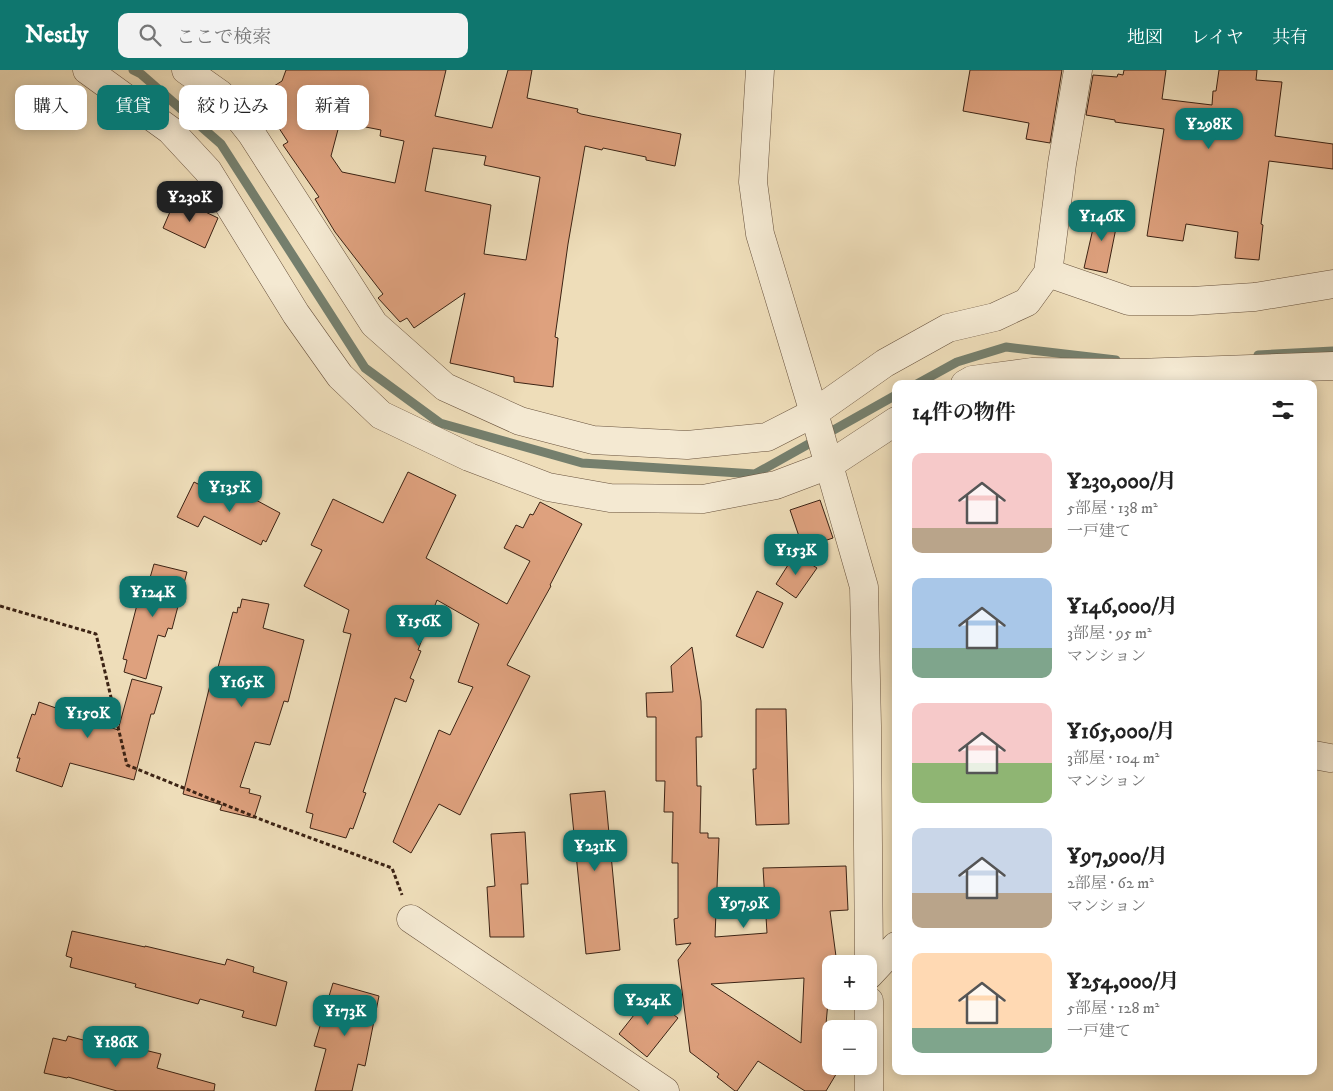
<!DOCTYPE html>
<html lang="ja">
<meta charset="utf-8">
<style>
:root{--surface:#fff;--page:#f2f2f2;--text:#222;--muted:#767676;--accent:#0f766e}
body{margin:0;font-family:"IM FELL DW Pica","Noto Serif JP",serif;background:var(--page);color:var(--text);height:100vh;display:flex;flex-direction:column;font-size:19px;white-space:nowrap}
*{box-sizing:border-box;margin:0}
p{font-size:16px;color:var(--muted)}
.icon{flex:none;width:28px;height:28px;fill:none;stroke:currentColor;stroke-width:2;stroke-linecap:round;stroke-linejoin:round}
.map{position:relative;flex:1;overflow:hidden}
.sheet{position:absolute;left:892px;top:310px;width:425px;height:695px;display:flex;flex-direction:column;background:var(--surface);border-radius:10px;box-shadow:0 2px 12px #0003}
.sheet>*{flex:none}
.banner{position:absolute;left:15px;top:15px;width:475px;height:45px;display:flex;gap:10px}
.tools{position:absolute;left:822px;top:885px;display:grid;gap:10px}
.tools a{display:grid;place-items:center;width:55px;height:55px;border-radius:10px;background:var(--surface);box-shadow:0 2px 12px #0003;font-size:25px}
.price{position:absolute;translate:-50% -42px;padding:0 11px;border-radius:10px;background:var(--accent);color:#fff;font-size:16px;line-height:32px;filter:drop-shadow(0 1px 2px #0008)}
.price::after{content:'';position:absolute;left:50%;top:30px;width:15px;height:11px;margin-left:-8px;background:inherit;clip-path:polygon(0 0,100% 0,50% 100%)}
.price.selected{background:#222;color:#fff}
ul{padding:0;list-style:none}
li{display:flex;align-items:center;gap:15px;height:125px;padding:0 20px}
li span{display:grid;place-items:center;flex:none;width:140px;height:100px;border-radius:10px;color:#555}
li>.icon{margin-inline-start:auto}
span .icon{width:60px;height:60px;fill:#fffc;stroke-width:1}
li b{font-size:21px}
h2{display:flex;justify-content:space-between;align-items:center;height:60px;padding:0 20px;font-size:21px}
.chip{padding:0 18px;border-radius:10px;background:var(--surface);box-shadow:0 2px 12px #0003;font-size:18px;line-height:45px}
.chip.selected{background:var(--accent);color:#fff}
header{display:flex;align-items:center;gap:30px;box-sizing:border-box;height:70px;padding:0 25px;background:var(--accent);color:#fff}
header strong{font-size:24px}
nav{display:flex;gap:28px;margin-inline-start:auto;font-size:18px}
.search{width:350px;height:45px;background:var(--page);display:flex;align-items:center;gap:12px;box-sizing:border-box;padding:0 18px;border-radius:10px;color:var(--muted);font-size:19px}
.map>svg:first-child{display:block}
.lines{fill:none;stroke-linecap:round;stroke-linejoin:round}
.stream{stroke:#757f6d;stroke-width:9}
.building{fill:#dea17e;stroke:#3c2314;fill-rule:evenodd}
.minor-casing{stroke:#68523d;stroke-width:29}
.path{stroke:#3c2314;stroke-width:3;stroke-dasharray:4 2.5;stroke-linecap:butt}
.minor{stroke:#f4e9d2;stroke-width:28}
</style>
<header>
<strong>Nestly</strong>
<div class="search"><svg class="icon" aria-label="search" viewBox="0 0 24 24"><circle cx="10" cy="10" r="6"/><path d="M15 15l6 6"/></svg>ここで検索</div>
<nav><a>地図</a><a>レイヤ</a><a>共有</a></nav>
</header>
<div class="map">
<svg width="1333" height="1021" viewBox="0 0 1333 1021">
<rect width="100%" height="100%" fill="#eeddb9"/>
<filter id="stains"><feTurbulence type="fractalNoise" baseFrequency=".004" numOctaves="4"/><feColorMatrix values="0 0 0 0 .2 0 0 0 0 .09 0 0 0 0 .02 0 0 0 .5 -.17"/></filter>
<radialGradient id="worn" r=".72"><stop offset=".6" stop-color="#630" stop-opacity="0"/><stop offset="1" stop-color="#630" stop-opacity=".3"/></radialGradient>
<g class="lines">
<g class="stream">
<path d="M 133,0 L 141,4 L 221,74 L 365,298 L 440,353 L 582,393 L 755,404 L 896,325"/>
<path d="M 1258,285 L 1333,281"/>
<path d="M 917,314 L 957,292 L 1006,277 L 1116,290"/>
</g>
</g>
<g class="building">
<path d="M 286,0 L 446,0 L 435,46 L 492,58 L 508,0 L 532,0 L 527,28 L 578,39 L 577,42 L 581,44 L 681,64 L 675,96 L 646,90 L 646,87 L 603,78 L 602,80 L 585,76 L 568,174 L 555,267 L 558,268 L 553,317 L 514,312 L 514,307 L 450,293 L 465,223 L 414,258 L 407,248 L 400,252 L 378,228 L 383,224 L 335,162 L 315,129 L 319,127 L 283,75 L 288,72 L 258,26 L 282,11 ZM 340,52 L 381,60 L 380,66 L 404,71 L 395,113 L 342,102 L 331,86 ZM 433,78 L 486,86 L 484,95 L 540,107 L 526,190 L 484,184 L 491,135 L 425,121 Z"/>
<path d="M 970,0 L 1062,0 L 1050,73 L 1026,69 L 1029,53 L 963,41 Z"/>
<path d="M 1124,0 L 1166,0 L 1162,29 L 1212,35 L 1213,21 L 1216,21 L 1219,0 L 1257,0 L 1256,10 L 1282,12 L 1275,66 L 1333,74 L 1333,99 L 1269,91 L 1261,154 L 1263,155 L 1259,190 L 1235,188 L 1238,162 L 1186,154 L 1183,171 L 1147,166 L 1164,59 L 1115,52 L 1115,50 L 1086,45 L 1093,5 L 1117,7 L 1118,4 L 1123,5 Z"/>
<path d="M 176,128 L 218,148 L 205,178 L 163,158 Z"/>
<path d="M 1097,141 L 1119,143 L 1107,203 L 1084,198 Z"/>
<path d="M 408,402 L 456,425 L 426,488 L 507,534 L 530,491 L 504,478 L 516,455 L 523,458 L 530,444 L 533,445 L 540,432 L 582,454 L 550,515 L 551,516 L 507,595 L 530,606 L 460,745 L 439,734 L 411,783 L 393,772 L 439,660 L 450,665 L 473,617 L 458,612 L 479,554 L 437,530 L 418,580 L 421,581 L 410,608 L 414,610 L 406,632 L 395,628 L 363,722 L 366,723 L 353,759 L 350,758 L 346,768 L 310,758 L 313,744 L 306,742 L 351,564 L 343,562 L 349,540 L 304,516 L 322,480 L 311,475 L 333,429 L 383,453 Z"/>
<path d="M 194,412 L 220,425 L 224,417 L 253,432 L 254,429 L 280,443 L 266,472 L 263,470 L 261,475 L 204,446 L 198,457 L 177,447 Z"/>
<path d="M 820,430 L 833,468 L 803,478 L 790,440 Z"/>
<path d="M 795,484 L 817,498 L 796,528 L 776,514 Z"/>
<path d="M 154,494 L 187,502 L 172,559 L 168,558 L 165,567 L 158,565 L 146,609 L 124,602 L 127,590 L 123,589 L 138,531 L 143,532 Z"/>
<path d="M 757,521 L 783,533 L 763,578 L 736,566 Z"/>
<path d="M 242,529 L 269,534 L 263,558 L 304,570 L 288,632 L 284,631 L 270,675 L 255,672 L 240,717 L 250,719 L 249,723 L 261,726 L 254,748 L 220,740 L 222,735 L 183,724 L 211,611 L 214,612 L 233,542 L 237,543 L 238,537 L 240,538 Z"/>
<path d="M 692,577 L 701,631 L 702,667 L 696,667 L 697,716 L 701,716 L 700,763 L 708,763 L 708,768 L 719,768 L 715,867 L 767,863 L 763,798 L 846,796 L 848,840 L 830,841 L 837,894 L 831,894 L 831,931 L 843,931 L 843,933 L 828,932 L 824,976 L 831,981 L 831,996 L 841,996 L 826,1021 L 805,1021 L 758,991 L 737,1021 L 735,1021 L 717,1007 L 719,1004 L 690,982 L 678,890 L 691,873 L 676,875 L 674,849 L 678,848 L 678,793 L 672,793 L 673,742 L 664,742 L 665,711 L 656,711 L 656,647 L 647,647 L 646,623 L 673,622 L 671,596 ZM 804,908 L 801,973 L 711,914 Z"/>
<path d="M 132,609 L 162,617 L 154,644 L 151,644 L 134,710 L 70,693 L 62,717 L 16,701 L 20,688 L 17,688 L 32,644 L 35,645 L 39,632 L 118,660 Z"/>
<path d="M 756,639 L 786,639 L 789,754 L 756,755 L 753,699 L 756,699 Z"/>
<path d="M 605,721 L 620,880 L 586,884 L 570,724 Z"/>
<path d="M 525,762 L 528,814 L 521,814 L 524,867 L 490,867 L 487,817 L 495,816 L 491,764 Z"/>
<path d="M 72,861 L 145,877 L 145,876 L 225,895 L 227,889 L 254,897 L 253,902 L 287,912 L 276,956 L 242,947 L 244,941 L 200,929 L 198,934 L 135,917 L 136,914 L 70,897 L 72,888 L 66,886 Z"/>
<path d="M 333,913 L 379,926 L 365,996 L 358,994 L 352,1021 L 315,1021 L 326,979 L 314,976 Z"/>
<path d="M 649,926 L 678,948 L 647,987 L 619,964 Z"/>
<path d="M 68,966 L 98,974 L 99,970 L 135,981 L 136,978 L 161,984 L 157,998 L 215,1014 L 214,1021 L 117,1021 L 68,1007 L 67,1008 L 44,1003 L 53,968 L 66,971 Z"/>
</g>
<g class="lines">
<g class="minor-casing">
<g id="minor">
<path d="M 87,0 L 170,60 L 208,101 L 296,244 L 340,306 L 381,345 L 469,387 L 548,417 L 610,428 L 703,429 L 776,415 L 829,395 L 896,351"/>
<path d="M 186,0 L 220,24 L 251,63 L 374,254 L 445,317 L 520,351 L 593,370 L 687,375 L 767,367 L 814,343 L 885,293 L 948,258 L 995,247 L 1027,232 L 1048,203 L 1062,94 L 1078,0"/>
<path d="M 760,0 L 753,112 L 760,164 L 814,343 L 864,517 L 867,656 L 869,894"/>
<path d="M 1048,203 L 1129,231 L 1192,231 L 1255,227 L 1333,214"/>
<path d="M 965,314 L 972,310 L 1032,302 L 1137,303 L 1333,296"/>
<path d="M 1314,685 L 1330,688"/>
<path d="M 411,849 L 665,1021"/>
<path d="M 869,905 L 896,876"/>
<path d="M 869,931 L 869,1021"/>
</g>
</g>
<path class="path" d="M 0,536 L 96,564 L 127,695 L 270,753 L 392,798 L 402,825"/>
<use href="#minor" class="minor"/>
</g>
<rect width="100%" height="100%" filter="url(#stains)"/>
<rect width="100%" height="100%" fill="url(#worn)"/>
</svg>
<div class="tools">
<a>+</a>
<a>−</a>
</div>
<b class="price" style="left:1209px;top:80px">¥298K</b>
<b class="price selected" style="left:190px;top:153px">¥230K</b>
<b class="price" style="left:1102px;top:172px">¥146K</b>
<b class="price" style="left:230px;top:443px">¥135K</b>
<b class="price" style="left:796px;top:506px">¥153K</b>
<b class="price" style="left:153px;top:548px">¥124K</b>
<b class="price" style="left:419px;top:577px">¥156K</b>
<b class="price" style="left:242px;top:638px">¥165K</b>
<b class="price" style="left:88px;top:669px">¥150K</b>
<b class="price" style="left:595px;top:802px">¥231K</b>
<b class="price" style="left:744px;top:859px">¥97.9K</b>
<b class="price" style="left:648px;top:956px">¥254K</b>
<b class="price" style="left:345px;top:967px">¥173K</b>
<b class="price" style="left:116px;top:998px">¥186K</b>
<div class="banner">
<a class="chip">購入</a>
<a class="chip selected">賃貸</a>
<a class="chip">絞り込み</a>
<a class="chip">新着</a>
</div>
<section class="sheet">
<h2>14件の物件<svg class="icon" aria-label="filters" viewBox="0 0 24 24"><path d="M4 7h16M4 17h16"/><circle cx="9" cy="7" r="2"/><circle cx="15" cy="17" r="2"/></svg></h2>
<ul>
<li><span style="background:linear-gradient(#f6c9c9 75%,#b9a48a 0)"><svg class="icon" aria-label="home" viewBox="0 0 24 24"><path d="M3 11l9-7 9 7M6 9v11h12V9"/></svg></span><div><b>¥230,000/月</b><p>5部屋 · 138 m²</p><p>一戸建て</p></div></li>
<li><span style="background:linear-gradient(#a9c7e8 70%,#7fa58c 0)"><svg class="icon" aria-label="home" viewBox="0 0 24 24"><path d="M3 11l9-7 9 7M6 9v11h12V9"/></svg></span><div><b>¥146,000/月</b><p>3部屋 · 95 m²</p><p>マンション</p></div></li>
<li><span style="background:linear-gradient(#f6c9c9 60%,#8fb573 0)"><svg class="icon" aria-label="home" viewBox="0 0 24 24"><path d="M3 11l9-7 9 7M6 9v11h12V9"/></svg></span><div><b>¥165,000/月</b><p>3部屋 · 104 m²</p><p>マンション</p></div></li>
<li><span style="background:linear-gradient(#c9d6e8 65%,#b9a48a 0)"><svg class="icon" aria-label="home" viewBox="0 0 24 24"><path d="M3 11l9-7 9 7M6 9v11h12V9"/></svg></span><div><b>¥97,900/月</b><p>2部屋 · 62 m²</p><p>マンション</p></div></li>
<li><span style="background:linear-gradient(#ffd9b3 75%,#7fa58c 0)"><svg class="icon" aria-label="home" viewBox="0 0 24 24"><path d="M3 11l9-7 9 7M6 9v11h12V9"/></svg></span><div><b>¥254,000/月</b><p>5部屋 · 128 m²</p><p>一戸建て</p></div></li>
</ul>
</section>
</div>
